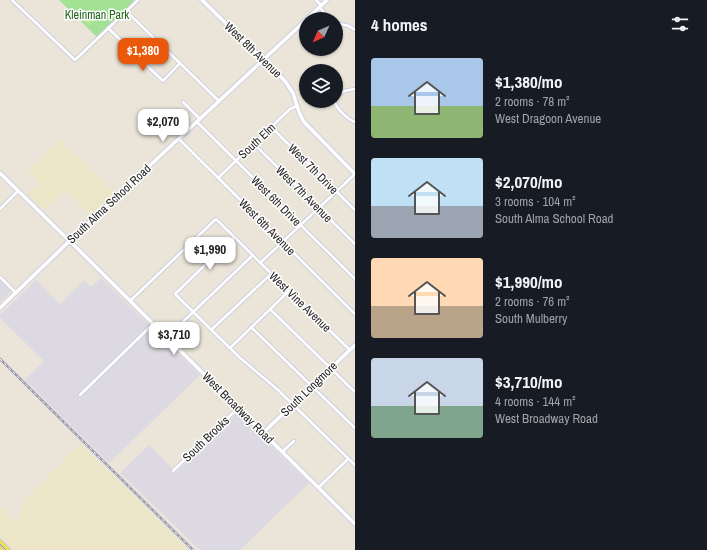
<!DOCTYPE html>
<meta charset="utf-8">
<style>
:root{--surface:#171b24;--page:#20242c;--text:#f1f3f6;--muted:#9ea1a6;--accent:#ea580c}
body{margin:0;font-family:"Archivo Narrow",sans-serif;background:var(--page);color:var(--text);height:100vh;display:flex;flex-direction:column;font-size:15px;white-space:nowrap}
*{box-sizing:border-box;margin:0}
p{font-size:13px;color:var(--muted)}
.icon{flex:none;width:22px;height:22px;fill:none;stroke:currentColor;stroke-width:2;stroke-linecap:round;stroke-linejoin:round}
.map{position:relative;flex:1;overflow:hidden}
.sheet{display:flex;flex-direction:column;background:var(--surface);width:352px}
.sheet>*{flex:none}
.needle{width:26px;rotate:225deg}
.controls{position:absolute;left:299px;top:12px;display:grid;gap:8px}
.controls a{display:grid;place-items:center;width:44px;height:44px;border-radius:50%;background:var(--surface);box-shadow:0 1px 3px #0004;font-size:20px}
.price{position:absolute;translate:-50% -34px;padding:0 9px;border-radius:8px;background:#fff;color:#222;font-size:13px;line-height:26px;filter:drop-shadow(0 1px 2px #0008)}
.price::after{content:'';position:absolute;left:50%;top:24px;width:12px;height:9px;margin-left:-6px;background:inherit;clip-path:polygon(0 0,100% 0,50% 100%)}
.price.active{background:var(--accent);color:#fff}
ul{padding:0;list-style:none}
li{display:flex;align-items:center;gap:12px;height:100px;padding:0 16px}
li span{display:grid;place-items:center;flex:none;width:112px;height:80px;border-radius:4px;color:#555}
li>.icon{margin-inline-start:auto}
span .icon{width:48px;height:48px;fill:#fffc;stroke-width:1}
li b{font-size:17px}
h2{display:flex;justify-content:space-between;align-items:center;height:48px;padding:0 16px;font-size:17px}
main{display:flex;flex:1;min-height:0}
.map>svg:first-child{display:block}
.industrial{fill:#ddd9e2}
.education{fill:#ece5c7}
.green{fill:#a3e194}
.pitch{fill:#b6e890}
.lines{fill:none;stroke-linecap:round;stroke-linejoin:round}
.street-casing{stroke:#cecee0;stroke-width:4.5}
.secondary-casing{stroke:#cecee0;stroke-width:5.5}
.primary-casing{stroke:#c7c7c7;stroke-width:6}
.street{stroke:#fff;stroke-width:2.5}
.secondary{stroke:#fff;stroke-width:3.5}
.primary{stroke:#eee159;stroke-width:4}
.tram{stroke:#9b9bb1;stroke-width:1}
.rail-casing{stroke:#9b9bb1;stroke-width:2.5}
.rail{stroke:#fff;stroke-width:1;stroke-dasharray:3;stroke-linecap:butt}
.labels{text-anchor:middle;stroke-width:3;stroke-linejoin:round;paint-order:stroke}
.park-label{font-size:12px;fill:#1e6119;stroke:#fff}
.street-label{font-size:12px;fill:#272727;stroke:#fff}
</style>
<main>
<div class="map">
<svg width="355" height="550" viewBox="0 0 355 550">
<rect width="100%" height="100%" fill="#eae5d8"/>
<g class="industrial">
<path d="M 101,278 L 200,375 L 109,463 L 25,380 L 44,361 L 0,318 L 0,315 L 36,280 L 60,304 L 84,280 L 91,287 Z"/>
<path d="M 0,280 L 11,291 L 0,302 Z"/>
<path d="M 237,413 L 309,483 L 240,550 L 200,550 L 120,473 L 149,445 L 176,472 Z"/>
</g>
<g class="education">
<path d="M 60,140 L 115,193 L 90,214 L 65,190 L 45,210 L 28,194 L 40,183 L 28,171 Z"/>
<path d="M 80,444 L 188,550 L 15,550 L 3,540 L 0,536 L 0,511 L 2,508 L 16,521 L 26,499 Z"/>
</g>
<path class="green" d="M 59,0 L 133,0 L 134,1 L 97,37 Z"/>
<path class="pitch" d="M 88,10 L 96,19 L 89,25 L 81,17 Z"/>
<g class="lines">
<g class="street-casing">
<g id="street">
<path d="M 12,0 L 75,60 L 138,0"/>
<path d="M 316,0 L 321,5"/>
<path d="M 319,7 L 330,19"/>
<path d="M 126,11 L 219,101"/>
<path d="M 336,23 L 349,26 L 355,30"/>
<path d="M 108,28 L 163,81 L 180,63"/>
<path d="M 336,97 L 344,91 L 355,89"/>
<path d="M 334,101 C 337,109 347,119 355,122"/>
<path d="M 183,102 L 200,119"/>
<path d="M 197,122 L 355,279"/>
<path d="M 271,127 L 355,210"/>
<path d="M 179,139 L 355,314"/>
<path d="M 254,144 L 355,244"/>
<path d="M 218,178 L 290,109 L 297,106"/>
<path d="M 0,209 L 18,191"/>
<path d="M 234,237 L 175,294 L 239,357 L 278,390 L 355,465"/>
<path d="M 260,263 L 355,174"/>
<path d="M 0,277 L 16,293"/>
<path d="M 130,301 L 216,219 L 289,291 L 350,350"/>
<path d="M 270,309 L 355,392"/>
<path d="M 251,327 L 355,428"/>
<path d="M 211,330 L 271,274"/>
<path d="M 167,337 L 253,255"/>
<path d="M 230,348 L 289,291"/>
<path d="M 80,395 L 153,324"/>
<path d="M 282,452 L 294,441"/>
<path d="M 173,471 L 238,408"/>
<path d="M 318,488 L 348,459"/>
</g>
</g>
<g class="secondary-casing">
<g id="secondary">
<path d="M 202,0 L 285,81 L 293,93 L 299,112 L 304,122 L 355,174"/>
<path d="M 307,19 L 327,0"/>
<path d="M 0,173 L 87,258 L 355,524"/>
<path d="M 0,308 L 86,225 L 306,20"/>
<path d="M 263,433 L 355,345"/>
</g>
</g>
<g class="primary-casing">
<g id="primary">
<path d="M 0,542 L 8,550"/>
<path d="M 0,549 L 1,550"/>
</g>
</g>
<use href="#street" class="street"/>
<use href="#secondary" class="secondary"/>
<use href="#primary" class="primary"/>
<path class="tram" d="M 0,544 L 6,550"/>
<g class="rail-casing">
<path id="rail" d="M 0,359 L 193,550"/>
</g>
<use href="#rail" class="rail"/>
</g>
<g class="labels">
<g class="park-label">
<text x="97" y="19">Kleinman Park</text>
</g>
<g class="street-label">
<text transform="translate(253 50) rotate(44)" y="4">West 8th Avenue</text>
<text transform="translate(257 141) rotate(-43)" y="4">South Elm</text>
<text transform="translate(313 169) rotate(45)" y="4">West 7th Drive</text>
<text transform="translate(304 194) rotate(45)" y="4">West 7th Avenue</text>
<text transform="translate(276 201) rotate(45)" y="4">West 6th Drive</text>
<text transform="translate(109 204) rotate(-43)" y="4">South Alma School Road</text>
<text transform="translate(267 227) rotate(45)" y="4">West 6th Avenue</text>
<text transform="translate(300 302) rotate(44)" y="4">West Vine Avenue</text>
<text transform="translate(309 389) rotate(-44)" y="4">South Longmore</text>
<text transform="translate(238 408) rotate(45)" y="4">West Broadway Road</text>
<text transform="translate(206 439) rotate(-44)" y="4">South Brooks</text>
</g>
</g>
</svg>
<div class="controls">
<a><svg class="needle" viewBox="-14 -14 28 28"><path d="M0-13l5 13h-10z" fill="#e53935"/><path d="M0 13l5-13h-10z" fill="#9ea1a6"/></svg></a>
<a><svg class="icon" aria-label="layers" viewBox="0 0 24 24"><path d="M12 4l9 5-9 5-9-5zM3 14l9 5 9-5"/></svg></a>
</div>
<b class="price active" style="left:143px;top:72px">$1,380</b>
<b class="price" style="left:163px;top:143px">$2,070</b>
<b class="price" style="left:210px;top:271px">$1,990</b>
<b class="price" style="left:174px;top:356px">$3,710</b>
</div>
<section class="sheet">
<h2>4 homes<svg class="icon" aria-label="filters" viewBox="0 0 24 24"><path d="M4 7h16M4 17h16"/><circle cx="9" cy="7" r="2"/><circle cx="15" cy="17" r="2"/></svg></h2>
<ul>
<li><span style="background:linear-gradient(#a9c7e8 60%,#8fb573 0)"><svg class="icon" aria-label="home" viewBox="0 0 24 24"><path d="M3 11l9-7 9 7M6 9v11h12V9"/></svg></span><div><b>$1,380/mo</b><p>2 rooms · 78 m²</p><p>West Dragoon Avenue</p></div></li>
<li><span style="background:linear-gradient(#bfe0f5 60%,#9aa5b1 0)"><svg class="icon" aria-label="home" viewBox="0 0 24 24"><path d="M3 11l9-7 9 7M6 9v11h12V9"/></svg></span><div><b>$2,070/mo</b><p>3 rooms · 104 m²</p><p>South Alma School Road</p></div></li>
<li><span style="background:linear-gradient(#ffd9b3 60%,#b9a48a 0)"><svg class="icon" aria-label="home" viewBox="0 0 24 24"><path d="M3 11l9-7 9 7M6 9v11h12V9"/></svg></span><div><b>$1,990/mo</b><p>2 rooms · 76 m²</p><p>South Mulberry</p></div></li>
<li><span style="background:linear-gradient(#c9d6e8 60%,#7fa58c 0)"><svg class="icon" aria-label="home" viewBox="0 0 24 24"><path d="M3 11l9-7 9 7M6 9v11h12V9"/></svg></span><div><b>$3,710/mo</b><p>4 rooms · 144 m²</p><p>West Broadway Road</p></div></li>
</ul>
</section>
</main>
